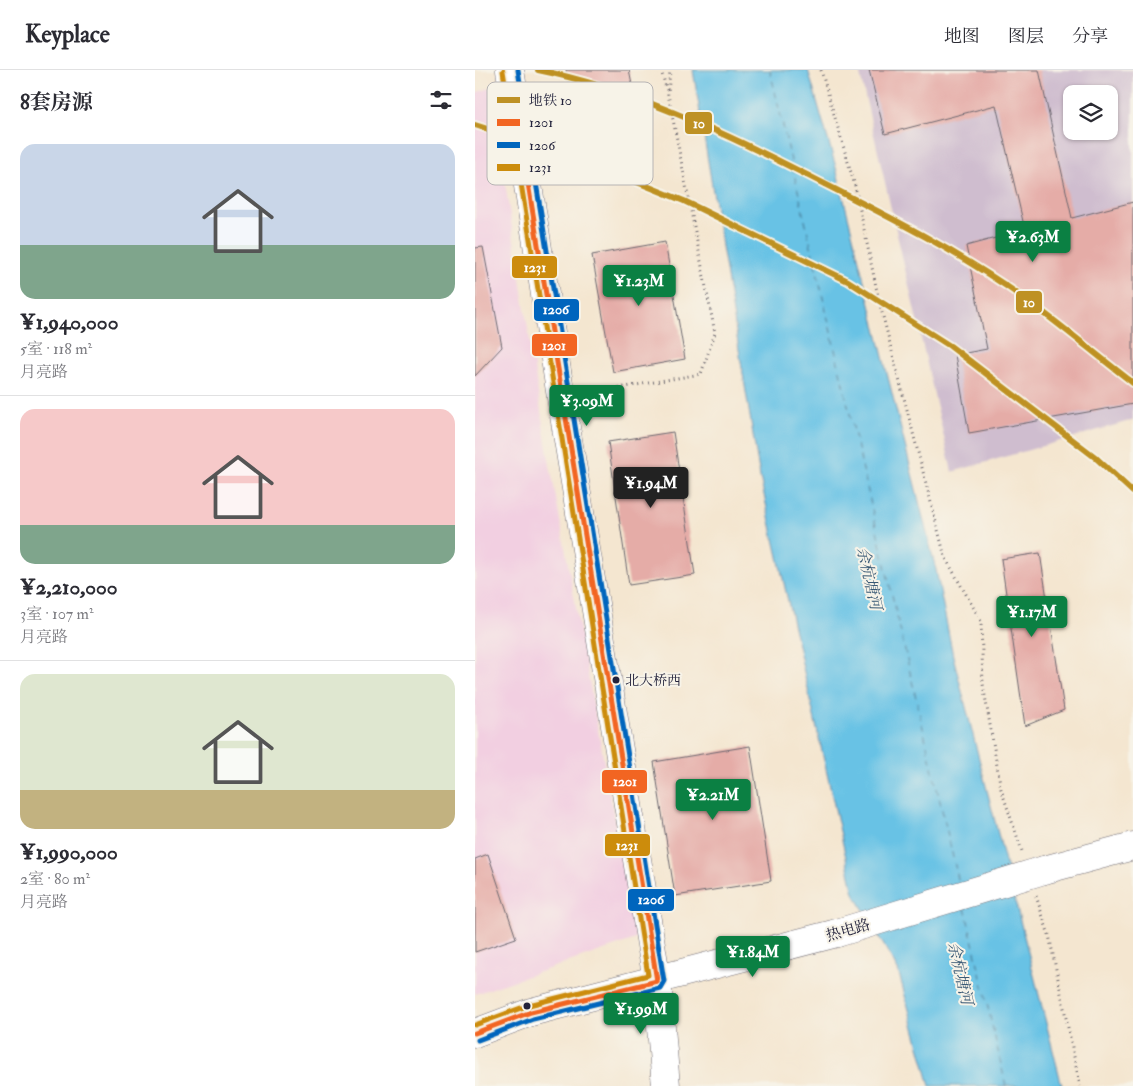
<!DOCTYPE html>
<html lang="zh">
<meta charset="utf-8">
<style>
:root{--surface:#fff;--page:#f7f7f7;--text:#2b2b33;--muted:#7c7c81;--line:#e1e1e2;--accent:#0b8043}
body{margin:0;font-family:"IM FELL Double Pica","Noto Serif SC",serif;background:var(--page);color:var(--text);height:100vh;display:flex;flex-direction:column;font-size:19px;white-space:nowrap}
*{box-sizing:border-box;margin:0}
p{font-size:16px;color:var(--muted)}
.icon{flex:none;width:28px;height:28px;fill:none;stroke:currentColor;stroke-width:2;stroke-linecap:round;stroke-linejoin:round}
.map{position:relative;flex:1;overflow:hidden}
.side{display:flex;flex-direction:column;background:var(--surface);width:475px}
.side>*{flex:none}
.controls{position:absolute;left:588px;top:15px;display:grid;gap:10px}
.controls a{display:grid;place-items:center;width:55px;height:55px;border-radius:10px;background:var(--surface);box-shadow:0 1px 4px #0004;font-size:25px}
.price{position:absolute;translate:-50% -42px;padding:0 11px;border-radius:5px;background:var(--accent);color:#fff;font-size:16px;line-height:32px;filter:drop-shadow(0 1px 2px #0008)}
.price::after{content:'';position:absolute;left:50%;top:30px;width:15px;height:11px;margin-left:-8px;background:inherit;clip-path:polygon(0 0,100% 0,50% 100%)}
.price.active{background:#222;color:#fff}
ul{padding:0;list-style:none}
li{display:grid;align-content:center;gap:10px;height:265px;padding:0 20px}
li+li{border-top:1px solid var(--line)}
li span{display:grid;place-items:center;height:155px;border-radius:15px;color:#555}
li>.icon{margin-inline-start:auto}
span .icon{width:90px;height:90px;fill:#fffc;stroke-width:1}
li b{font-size:21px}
h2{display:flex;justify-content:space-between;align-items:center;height:60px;padding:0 20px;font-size:21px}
header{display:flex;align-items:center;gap:30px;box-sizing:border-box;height:70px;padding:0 25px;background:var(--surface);border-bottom:1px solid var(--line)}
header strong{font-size:24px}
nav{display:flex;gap:28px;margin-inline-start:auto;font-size:18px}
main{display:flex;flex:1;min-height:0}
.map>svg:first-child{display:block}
.built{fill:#f2cfe1}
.industrial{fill:#cfbdcf;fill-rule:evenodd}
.water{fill:#67c2e5;stroke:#447290}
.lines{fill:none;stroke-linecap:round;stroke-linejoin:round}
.ferry{stroke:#3a5a76;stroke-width:1;stroke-dasharray:6 5;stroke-linecap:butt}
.building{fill:#e5aca7}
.minor-casing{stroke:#6c676f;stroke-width:29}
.path{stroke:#6c676f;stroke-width:3;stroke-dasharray:1 4;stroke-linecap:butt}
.minor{stroke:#fff;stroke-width:28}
.minor-bridge-casing{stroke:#6c676f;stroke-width:29;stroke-linecap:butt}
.minor-bridge{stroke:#fff;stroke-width:28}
.bus-1-casing{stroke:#f7f3e8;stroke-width:9}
.bus-2-casing{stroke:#f7f3e8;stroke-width:9}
.bus-3-casing{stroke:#f7f3e8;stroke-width:9}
.bus-1{stroke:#f26522;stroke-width:5}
.bus-2{stroke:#0065bd;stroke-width:5}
.bus-3{stroke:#cc8c0c;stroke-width:5}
.metro-1-casing{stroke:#f7f3e8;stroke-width:10}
.metro-1{stroke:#be9124;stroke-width:6}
.bus-dot{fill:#22223b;stroke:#f7f3e8;stroke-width:2}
.labels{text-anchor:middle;stroke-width:4;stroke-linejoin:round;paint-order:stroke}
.bus-label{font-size:14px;fill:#22223b;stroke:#f7f3e8;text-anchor:start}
.street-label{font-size:15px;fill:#22223b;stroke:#f7f3e8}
.water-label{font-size:16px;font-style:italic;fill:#3a5a76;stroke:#f7f3e8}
.key{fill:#f7f3e8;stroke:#b7b4b4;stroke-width:1}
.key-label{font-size:14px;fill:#22223b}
.line-badge{stroke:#f7f3e8;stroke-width:2}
.badge-label{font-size:14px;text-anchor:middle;font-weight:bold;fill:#fff}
</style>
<header>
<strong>Keyplace</strong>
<nav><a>地图</a><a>图层</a><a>分享</a></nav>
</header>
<main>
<section class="side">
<h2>8套房源<svg class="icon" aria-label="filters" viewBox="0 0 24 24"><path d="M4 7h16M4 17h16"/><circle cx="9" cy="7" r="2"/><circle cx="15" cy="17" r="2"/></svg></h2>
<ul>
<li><span style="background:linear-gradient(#c9d6e8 65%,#7fa58c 0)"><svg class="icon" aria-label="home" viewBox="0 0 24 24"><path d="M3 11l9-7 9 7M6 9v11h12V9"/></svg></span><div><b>¥1,940,000</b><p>5室 · 118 m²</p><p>月亮路</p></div></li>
<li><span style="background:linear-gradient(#f6c9c9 75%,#7fa58c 0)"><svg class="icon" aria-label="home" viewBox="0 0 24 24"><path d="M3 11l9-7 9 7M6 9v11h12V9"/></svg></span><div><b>¥2,210,000</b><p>3室 · 107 m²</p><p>月亮路</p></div></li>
<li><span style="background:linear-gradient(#dfe7d0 75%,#c2b280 0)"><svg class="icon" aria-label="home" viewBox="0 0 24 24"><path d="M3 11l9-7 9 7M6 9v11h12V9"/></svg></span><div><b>¥1,990,000</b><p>2室 · 80 m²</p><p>月亮路</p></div></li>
</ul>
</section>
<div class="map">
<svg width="658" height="1016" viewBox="0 0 658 1016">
<rect width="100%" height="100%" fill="#f7f3e8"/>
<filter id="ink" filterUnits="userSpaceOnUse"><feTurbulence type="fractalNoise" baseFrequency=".02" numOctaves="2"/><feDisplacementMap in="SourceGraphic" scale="10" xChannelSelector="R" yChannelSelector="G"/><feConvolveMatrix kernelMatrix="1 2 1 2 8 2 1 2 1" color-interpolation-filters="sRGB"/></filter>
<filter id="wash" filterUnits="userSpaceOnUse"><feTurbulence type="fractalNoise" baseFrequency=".0096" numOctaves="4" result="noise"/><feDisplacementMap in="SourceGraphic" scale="20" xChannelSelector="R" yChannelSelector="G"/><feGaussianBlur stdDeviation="1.12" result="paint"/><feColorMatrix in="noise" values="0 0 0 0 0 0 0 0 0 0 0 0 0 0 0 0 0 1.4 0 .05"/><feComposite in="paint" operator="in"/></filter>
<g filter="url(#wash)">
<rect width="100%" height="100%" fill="#f4e6d0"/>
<path class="built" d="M 15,18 L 71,373 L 161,869 L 0,924 L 0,23 Z"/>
<path class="industrial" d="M 384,0 L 658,0 L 658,350 L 477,402 ZM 596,24 L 634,24 L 634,61 L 596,61 Z"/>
<path class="water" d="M 218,0 L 333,0 L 360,94 L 461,500 L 478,586 L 587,1016 L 455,1016 L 423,900 L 379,823 L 285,407 Z"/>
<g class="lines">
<g class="ferry">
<path d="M 295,0 L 484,813"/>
<path d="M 490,838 L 531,1016"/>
</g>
</g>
<g id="blocks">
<g class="building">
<path d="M 91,0 L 154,0 L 166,60 L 103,73 Z"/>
<path d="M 394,0 L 564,0 L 597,148 L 658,132 L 658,334 L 494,363 L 480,285 L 512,279 L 491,176 L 550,160 L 521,35 L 410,64 Z"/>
<path d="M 190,172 L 210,289 L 138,302 L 117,185 Z"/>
<path d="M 8,177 L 27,277 L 0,306 L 0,178 Z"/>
<path d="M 198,362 L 220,505 L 154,515 L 133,372 Z"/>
<path d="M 565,483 L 589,640 L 550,656 L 526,489 Z"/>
<path d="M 275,676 L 296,811 L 200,826 L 179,692 Z"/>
<path d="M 13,784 L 41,868 L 0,882 L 0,789 Z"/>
</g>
</g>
</g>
<g filter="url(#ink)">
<use href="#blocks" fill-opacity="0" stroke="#6c676f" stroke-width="1"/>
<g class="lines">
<g class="minor-casing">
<g id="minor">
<path d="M 35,0 L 86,327 L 182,911 L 191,1016"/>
<path d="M 569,800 L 658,776"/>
<path d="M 0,963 L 56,942 L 362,863"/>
</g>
</g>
<g class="path">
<path d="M 186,0 L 192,21"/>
<path d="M 346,0 L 380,116 L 404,231 L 470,487 L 506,551 L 508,614 L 526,719 L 548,784"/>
<path d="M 109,324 L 226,304 L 240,263 L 193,24 L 195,0"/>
<path d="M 561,826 L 574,865 L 605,1016"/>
</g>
<use href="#minor" class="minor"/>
<g class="minor-bridge-casing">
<path id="minor-bridge" d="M 362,863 L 569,800"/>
</g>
<use href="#minor-bridge" class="minor-bridge"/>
<g class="bus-1-casing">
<g id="bus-1">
<path d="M 53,113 L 182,911"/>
<path d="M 0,963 L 56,942 L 182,911"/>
</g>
</g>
<g class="bus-2-casing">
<path id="bus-2" d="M 3,970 L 58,949 L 185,918 L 189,911 L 43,0"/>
</g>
<g class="bus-3-casing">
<path id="bus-3" d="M 0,955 L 54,935 L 173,905 L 28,1"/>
</g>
<use href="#bus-1" class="bus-1"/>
<use href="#bus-2" class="bus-2"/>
<use href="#bus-3" class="bus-3"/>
<g class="metro-1-casing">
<g id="metro-1">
<path d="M 63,0 C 152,18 239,58 320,99 C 401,140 483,180 557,234 C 591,259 624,287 658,313"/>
<path d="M 0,55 L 100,87 L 209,131 L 373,211 L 475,276 L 620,387 L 658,422"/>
</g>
</g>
<use href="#metro-1" class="metro-1"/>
</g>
</g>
<g class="bus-dot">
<circle cx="141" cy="610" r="4.5"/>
<circle cx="52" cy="936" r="4.5"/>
</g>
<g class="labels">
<g class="bus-label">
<text x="150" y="615">北大桥西</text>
</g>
<g class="street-label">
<text transform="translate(373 860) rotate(-16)" y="5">热电路</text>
</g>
<g class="water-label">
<text transform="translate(395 508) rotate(77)" y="6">余杭塘河</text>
<text transform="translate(486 903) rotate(77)" y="6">余杭塘河</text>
</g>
</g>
<rect x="12" y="12" width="166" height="103" rx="8" class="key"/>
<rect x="22" y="27" width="23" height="6" fill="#be9124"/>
<rect x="22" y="49" width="23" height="7" fill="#f26522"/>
<rect x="22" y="72" width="23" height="6" fill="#0065bd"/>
<rect x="22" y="94" width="23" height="7" fill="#cc8c0c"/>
<g class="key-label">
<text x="54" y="35">地铁 10</text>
<text x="54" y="57">1201</text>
<text x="54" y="80">1206</text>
<text x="54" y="102">1231</text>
</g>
<g class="line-badge">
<rect x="209" y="41" width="29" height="24" rx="5" fill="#be9124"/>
<rect x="36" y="185" width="47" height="24" rx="5" fill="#cc8c0c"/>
<rect x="540" y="220" width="28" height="24" rx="5" fill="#be9124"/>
<rect x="58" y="228" width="47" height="24" rx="5" fill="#0065bd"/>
<rect x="56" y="263" width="47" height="24" rx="5" fill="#f26522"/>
<rect x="126" y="699" width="47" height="25" rx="5" fill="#f26522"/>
<rect x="129" y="763" width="47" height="24" rx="5" fill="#cc8c0c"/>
<rect x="152" y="818" width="48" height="24" rx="5" fill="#0065bd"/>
</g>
<g class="badge-label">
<text x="224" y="58">10</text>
<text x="60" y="202">1231</text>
<text x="554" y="237">10</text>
<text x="81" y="244">1206</text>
<text x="79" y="280">1201</text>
<text x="150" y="716">1201</text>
<text x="152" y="780">1231</text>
<text x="176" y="834">1206</text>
</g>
</svg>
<div class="controls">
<a><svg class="icon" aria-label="layers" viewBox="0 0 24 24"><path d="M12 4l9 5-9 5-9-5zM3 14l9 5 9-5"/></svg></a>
</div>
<b class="price" style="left:558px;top:193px">¥2.63M</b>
<b class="price" style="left:164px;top:237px">¥1.23M</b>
<b class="price" style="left:112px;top:357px">¥3.09M</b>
<b class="price active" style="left:176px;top:439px">¥1.94M</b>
<b class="price" style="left:557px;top:568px">¥1.17M</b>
<b class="price" style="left:238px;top:751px">¥2.21M</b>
<b class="price" style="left:278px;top:908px">¥1.84M</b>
<b class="price" style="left:166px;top:965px">¥1.99M</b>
</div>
</main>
